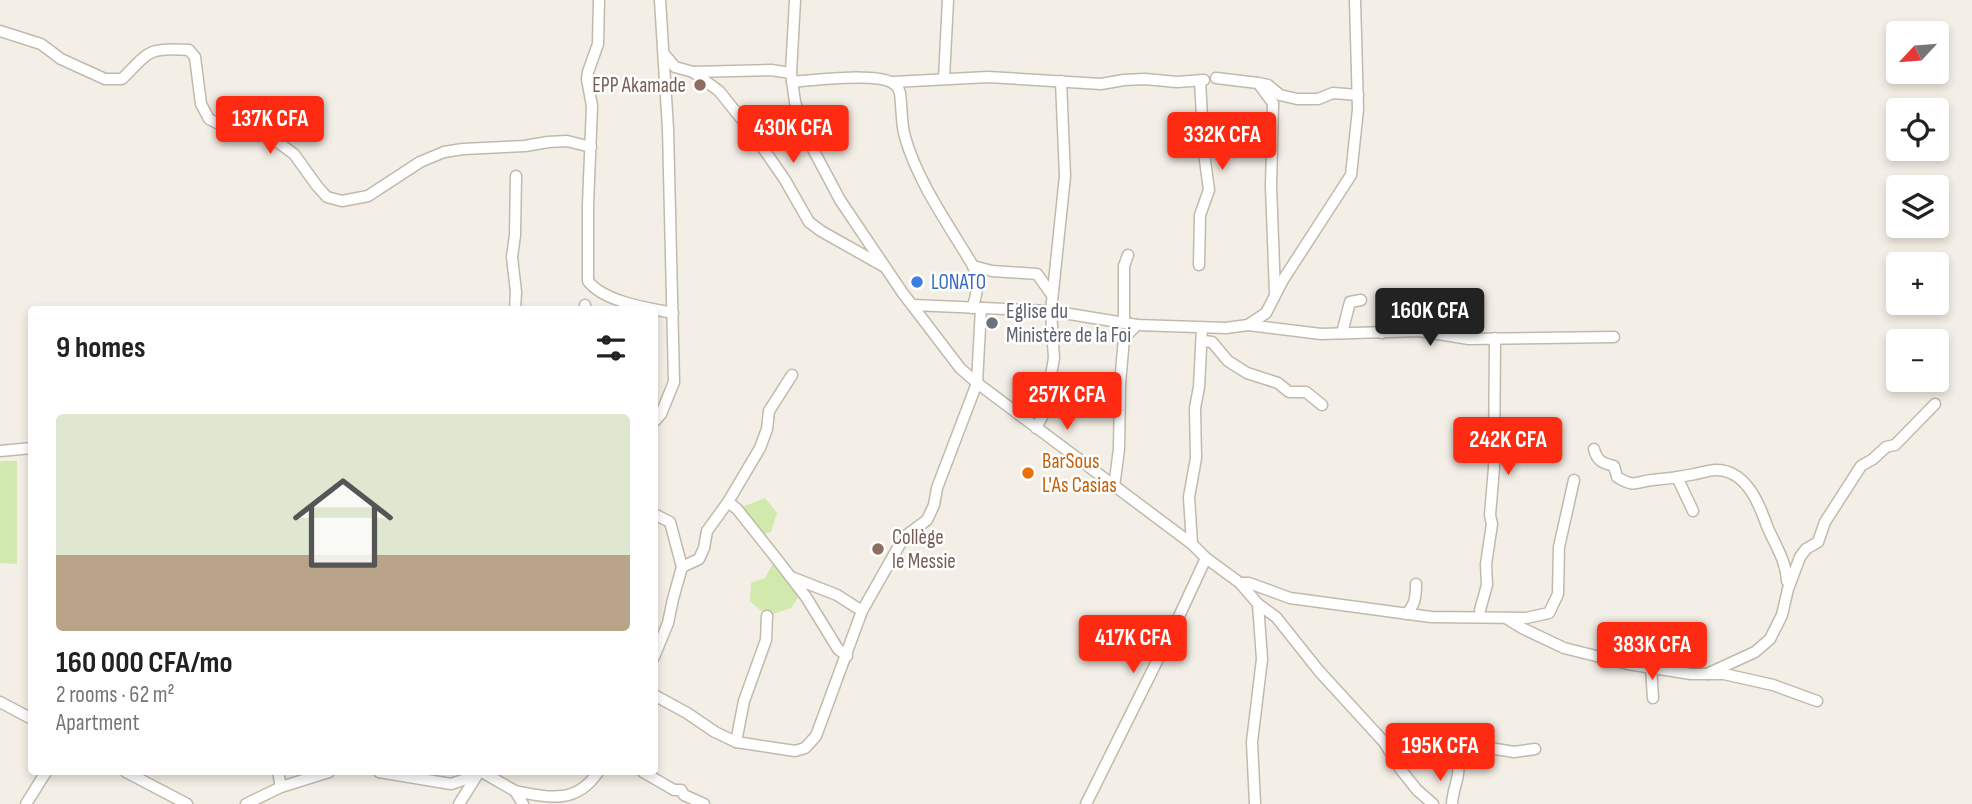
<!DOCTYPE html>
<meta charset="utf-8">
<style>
:root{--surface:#fff;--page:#f6f6f6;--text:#222;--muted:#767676;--line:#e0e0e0;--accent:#ff2a12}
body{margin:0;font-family:"Sofia Sans Condensed",sans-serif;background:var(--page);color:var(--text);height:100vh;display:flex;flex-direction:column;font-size:26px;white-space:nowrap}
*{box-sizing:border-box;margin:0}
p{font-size:23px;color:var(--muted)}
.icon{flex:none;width:38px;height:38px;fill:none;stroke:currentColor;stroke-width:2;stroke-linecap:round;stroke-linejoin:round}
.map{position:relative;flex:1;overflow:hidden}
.drawer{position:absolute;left:28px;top:306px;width:630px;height:469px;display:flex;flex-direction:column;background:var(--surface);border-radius:7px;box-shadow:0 4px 10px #0003}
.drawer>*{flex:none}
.needle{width:46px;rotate:244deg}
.fabs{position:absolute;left:1886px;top:21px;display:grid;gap:14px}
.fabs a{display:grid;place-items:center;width:63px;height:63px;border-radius:7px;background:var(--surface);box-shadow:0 4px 10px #0003;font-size:35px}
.price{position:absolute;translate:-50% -60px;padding:0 16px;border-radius:7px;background:var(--accent);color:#fff;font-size:23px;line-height:46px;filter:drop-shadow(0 2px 4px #0008)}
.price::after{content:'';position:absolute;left:50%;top:42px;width:21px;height:16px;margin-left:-10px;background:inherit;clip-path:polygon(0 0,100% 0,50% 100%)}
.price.on{background:#222;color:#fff}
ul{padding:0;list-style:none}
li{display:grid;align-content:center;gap:14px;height:371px;padding:0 28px}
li+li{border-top:2px solid var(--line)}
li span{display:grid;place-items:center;height:217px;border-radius:7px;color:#555}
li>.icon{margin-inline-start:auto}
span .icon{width:126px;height:126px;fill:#fffc;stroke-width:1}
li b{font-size:30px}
h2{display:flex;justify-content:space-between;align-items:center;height:84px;padding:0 28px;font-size:30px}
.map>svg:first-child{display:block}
.green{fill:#d1e9ad}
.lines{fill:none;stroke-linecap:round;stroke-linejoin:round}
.minor-casing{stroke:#c2b9ab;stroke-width:13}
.minor{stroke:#fff;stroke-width:10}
.education-dot{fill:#8d6e63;stroke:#fff;stroke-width:2.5}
.shop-dot{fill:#3f7fe0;stroke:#fff;stroke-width:2.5}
.worship-dot{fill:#6b7280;stroke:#fff;stroke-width:2.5}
.food-dot{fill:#e8710a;stroke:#fff;stroke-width:2.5}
.labels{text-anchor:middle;stroke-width:5;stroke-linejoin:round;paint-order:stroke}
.education-label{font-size:21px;fill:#785e54;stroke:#fff;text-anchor:end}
.shop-label{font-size:21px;fill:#366cbe;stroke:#fff;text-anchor:start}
.worship-label{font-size:21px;fill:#5b616d;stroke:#fff;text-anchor:start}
.food-label{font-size:21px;fill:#c56008;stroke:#fff;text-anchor:start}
</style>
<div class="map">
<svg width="1972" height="804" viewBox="0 0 1972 804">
<rect width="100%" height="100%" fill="#f4efe6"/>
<g class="green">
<path d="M 0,461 L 17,461 L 17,564 L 0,563 Z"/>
<path d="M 765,498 L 777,513 L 771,532 L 759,536 L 737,509 Z"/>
<path d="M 776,558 L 802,592 L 791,608 L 767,616 L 750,601 L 751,583 L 765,578 Z"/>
</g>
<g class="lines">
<g class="minor-casing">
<g id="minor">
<path d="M 599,0 L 598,44 L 588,72 L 587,79 L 592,106 L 588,205 L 588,281 C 604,302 648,308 673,313"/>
<path d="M 795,0 L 791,73 L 795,102 L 807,138 L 840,200 L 902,292 L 960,368 L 977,383 L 1192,544 L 1206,558 L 1240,583 L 1258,604 L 1276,617 L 1319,671 L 1384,742 L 1401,770 L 1417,790 L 1433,804"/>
<path d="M 0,31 L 41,44 L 61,59 L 105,79 L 122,79 C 149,52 147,47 189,50 L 195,57 L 201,104 L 209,119 L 227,128 L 254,128 L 272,138 L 294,154 L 317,186 L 327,197 L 342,201 L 368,196 L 420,162 L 444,152 L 463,149 L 525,146 L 548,142 L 567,141 L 591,147"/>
<path d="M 664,54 L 675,67 L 693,72 L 771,70 L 791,73"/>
<path d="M 693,72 L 719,91 L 752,132 L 785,180 L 809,222 L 821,231 L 883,266"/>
<path d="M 944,78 L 948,0"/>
<path d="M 1216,78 L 1258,83 L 1273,103 L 1271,186 L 1275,293"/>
<path d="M 792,82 C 812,80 880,72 894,84 C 898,86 899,90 900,93 C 902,108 901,123 905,137 C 918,183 949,225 973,266 C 979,282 978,292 972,308"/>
<path d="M 893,82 L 988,77 L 1101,84 L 1124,80 L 1145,79 L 1177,82 L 1204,80"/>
<path d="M 1258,83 L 1268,85 L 1280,95 L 1297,99 L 1318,99 L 1333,93 L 1358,95"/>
<path d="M 1199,265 L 1200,215 L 1209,190 L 1204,153 L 1200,81"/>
<path d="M 973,266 L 992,271 L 1037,274 L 1052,295"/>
<path d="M 912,305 L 1051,311 L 1137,325 L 1226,328 L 1248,325 L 1266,313 L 1283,280 L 1351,175 L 1358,109 L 1355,0"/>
<path d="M 515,310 L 516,292 L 512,257 L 515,235 L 516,176"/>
<path d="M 585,310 L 585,305"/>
<path d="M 1124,323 L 1124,266 L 1128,255"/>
<path d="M 1248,325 L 1321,334 L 1420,331 L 1469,339 L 1614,337"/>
<path d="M 1342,333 L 1350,302 L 1361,300"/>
<path d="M 1382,333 L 1390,317"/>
<path d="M 1202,341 L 1212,342 L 1228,361 L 1247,373 L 1278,383 L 1289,392 L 1306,392 L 1322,405"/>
<path d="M 1051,383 L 1120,384"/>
<path d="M 654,422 L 661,414 L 674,382 L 668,129 L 660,0"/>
<path d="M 1036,428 L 1043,415 L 1046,404 L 1054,358 L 1051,311 L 1065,176 L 1061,81"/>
<path d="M 1594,449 C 1597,461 1602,463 1614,466 L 1617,477 C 1635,488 1635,482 1652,480 C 1667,479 1681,477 1695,474 C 1701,473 1709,470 1716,470 C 1746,470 1759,503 1767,526 C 1775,545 1786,560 1787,581"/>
<path d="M 0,451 L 32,448"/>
<path d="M 1677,477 L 1693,511"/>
<path d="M 1114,487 L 1119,449 L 1120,384 L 1124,338 L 1137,325"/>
<path d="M 728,502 L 737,509 L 776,558 L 806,597 L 838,649 L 847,656"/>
<path d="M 654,514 L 670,522 L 682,567"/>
<path d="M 1192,544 L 1189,497 L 1196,458 L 1195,408 L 1199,387 L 1202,328"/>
<path d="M 791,577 L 837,595 L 862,611"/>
<path d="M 1240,583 L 1249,583 L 1290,598 L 1431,617 L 1526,618 L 1549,613 L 1558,594 L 1559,547 L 1574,480"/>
<path d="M 1480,610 L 1487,585 L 1486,564 L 1492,524 L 1490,515 L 1494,468 L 1495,338"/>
<path d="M 1406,614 C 1415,606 1416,596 1416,584"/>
<path d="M 1506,618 L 1522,628 L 1564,648 L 1628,664 L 1691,674 L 1724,674 L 1773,685 L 1817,701"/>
<path d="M 654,657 L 668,623 L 673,599 L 682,567 L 699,559 L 704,548 L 707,531 L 728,502 L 760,448 L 767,429 L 769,411 L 792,375"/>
<path d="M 1651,667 L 1653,698"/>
<path d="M 1707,674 L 1755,652 L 1770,639 L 1782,615 L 1788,589 L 1800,557 L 1806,549 L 1818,542 L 1825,522 L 1861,466 L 1873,459 L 1886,447 L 1895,445 L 1935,404"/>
<path d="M 654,695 L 687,713 L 715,732 L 736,742 L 795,751 L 805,748 L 816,736 L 862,611 L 904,537 L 927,520 L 934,505 L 937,488 L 977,383 L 981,308"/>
<path d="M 0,702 L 32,719"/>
<path d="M 736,742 L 744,701 L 766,640 L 767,616"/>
<path d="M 1384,742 L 1418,742 L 1446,750 L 1456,755 C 1463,774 1453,785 1452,804"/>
<path d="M 1447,750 L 1453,748 L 1475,750 L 1484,747 L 1514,752 L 1535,749"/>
<path d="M 126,772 L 187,804"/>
<path d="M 278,772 L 281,787"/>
<path d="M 379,772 L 451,784 L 466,779 L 478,772"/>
<path d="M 482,772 L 515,791 L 523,804"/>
<path d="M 643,772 L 674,790 L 681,790 L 684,795 L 704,804"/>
<path d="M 515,791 C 550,798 577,804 598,772"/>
<path d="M 26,804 L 46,772"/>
<path d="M 246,804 L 281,787 L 329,772"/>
<path d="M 459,804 L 479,772"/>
<path d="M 1086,804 L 1175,625 L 1206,558"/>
<path d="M 1255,804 L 1252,742 L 1262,659 L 1258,604"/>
</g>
</g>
<use href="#minor" class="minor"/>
</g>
<g class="education-dot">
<circle cx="700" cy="85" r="7"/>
<circle cx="878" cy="549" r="7"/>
</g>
<circle class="shop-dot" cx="917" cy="282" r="7"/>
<circle class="worship-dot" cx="992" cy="323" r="7"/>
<circle class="food-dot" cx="1028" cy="473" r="7"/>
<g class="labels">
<g class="education-label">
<text x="686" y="92">EPP Akamade</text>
<text x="892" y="544" text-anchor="start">Collège<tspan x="892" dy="24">le Messie</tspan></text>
</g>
<g class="shop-label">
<text x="931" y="289">LONATO</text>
</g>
<g class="worship-label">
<text x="1006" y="318">Eglise du<tspan x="1006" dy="24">Ministère de la Foi</tspan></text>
</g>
<g class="food-label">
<text x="1042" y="468">BarSous<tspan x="1042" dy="24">L'As Casias</tspan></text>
</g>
</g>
</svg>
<div class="fabs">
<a><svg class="needle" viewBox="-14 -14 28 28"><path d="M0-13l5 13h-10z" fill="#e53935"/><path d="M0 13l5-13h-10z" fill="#767676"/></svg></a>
<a><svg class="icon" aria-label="locate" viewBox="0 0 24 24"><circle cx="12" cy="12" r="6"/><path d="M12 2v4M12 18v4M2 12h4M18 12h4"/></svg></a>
<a><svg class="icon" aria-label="layers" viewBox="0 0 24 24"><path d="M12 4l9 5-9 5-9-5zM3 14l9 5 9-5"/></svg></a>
<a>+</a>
<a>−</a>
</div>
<b class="price" style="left:270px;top:156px">137K CFA</b>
<b class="price" style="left:793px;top:165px">430K CFA</b>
<b class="price" style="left:1222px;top:172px">332K CFA</b>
<b class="price on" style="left:1430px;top:348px">160K CFA</b>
<b class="price" style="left:1067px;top:432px">257K CFA</b>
<b class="price" style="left:1508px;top:477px">242K CFA</b>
<b class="price" style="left:1133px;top:675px">417K CFA</b>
<b class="price" style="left:1652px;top:682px">383K CFA</b>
<b class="price" style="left:1440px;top:783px">195K CFA</b>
<section class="drawer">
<h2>9 homes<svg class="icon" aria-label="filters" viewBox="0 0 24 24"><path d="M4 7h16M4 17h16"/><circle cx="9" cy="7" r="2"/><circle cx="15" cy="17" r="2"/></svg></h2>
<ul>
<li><span style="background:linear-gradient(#dfe7d0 65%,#b9a48a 0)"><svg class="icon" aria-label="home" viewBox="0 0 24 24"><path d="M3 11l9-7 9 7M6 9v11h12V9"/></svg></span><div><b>160 000 CFA/mo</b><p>2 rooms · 62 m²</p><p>Apartment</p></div></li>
</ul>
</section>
</div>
